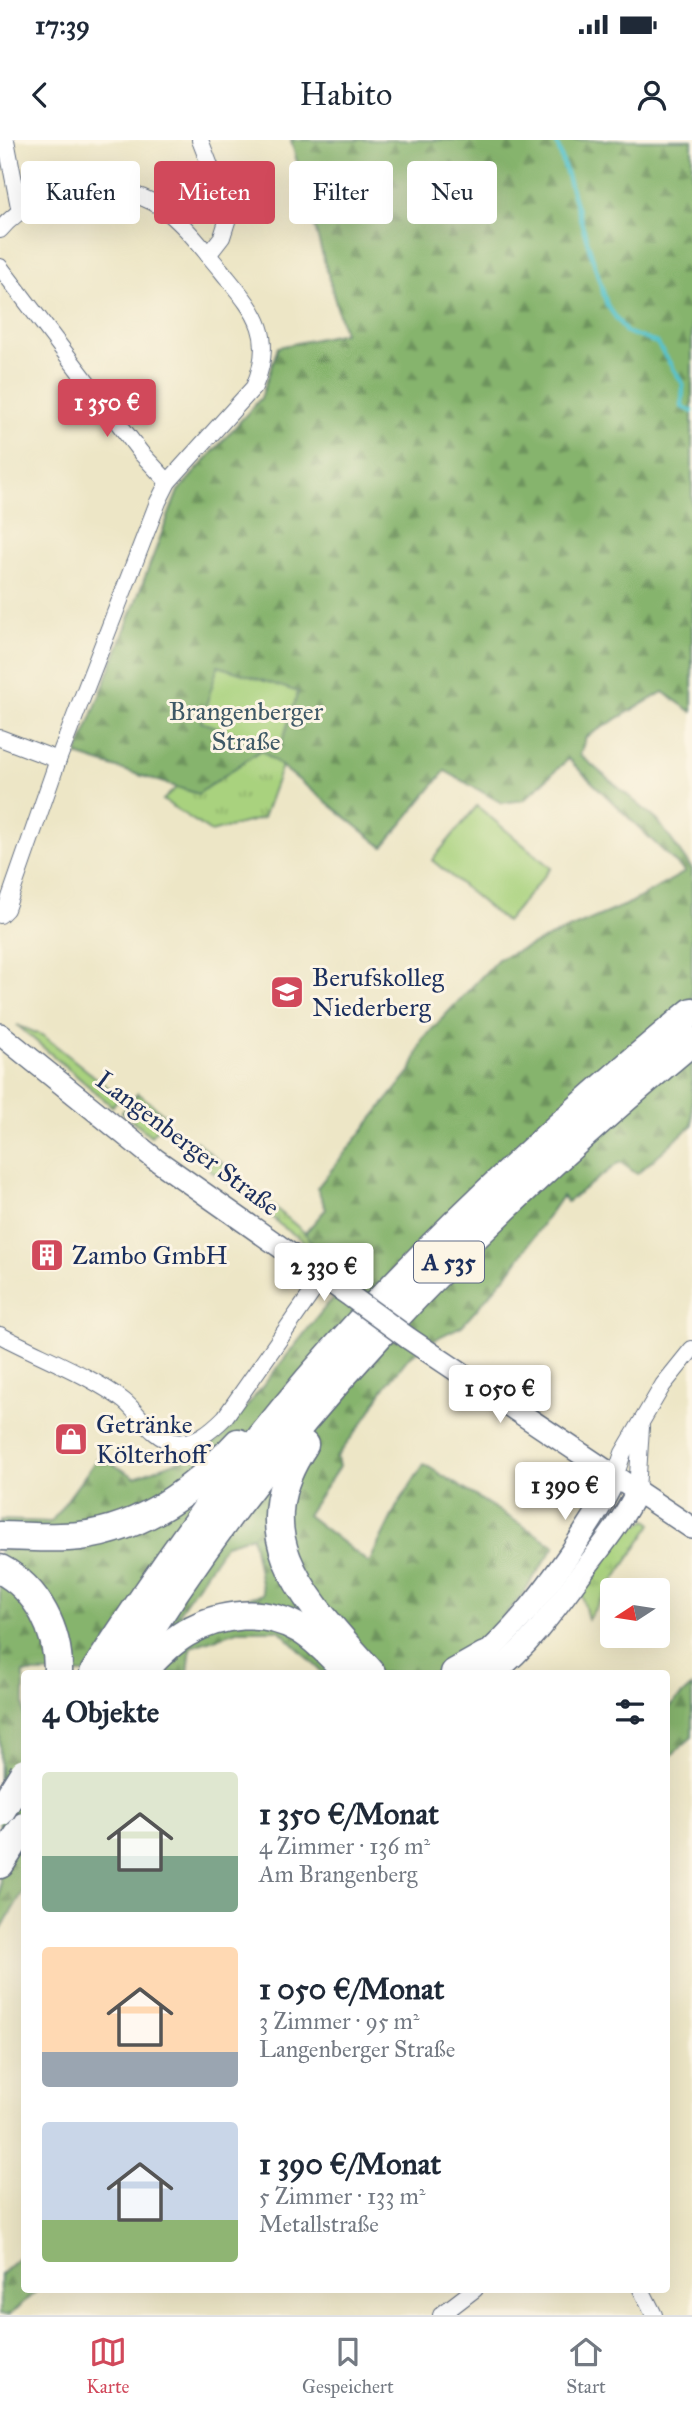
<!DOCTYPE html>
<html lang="de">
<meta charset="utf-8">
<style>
:root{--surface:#fff;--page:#f6f6f7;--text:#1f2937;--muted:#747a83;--line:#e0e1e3;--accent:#d1495b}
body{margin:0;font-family:"IM FELL Great Primer",serif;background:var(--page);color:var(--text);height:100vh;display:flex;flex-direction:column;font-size:26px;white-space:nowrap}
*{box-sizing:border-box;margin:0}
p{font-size:23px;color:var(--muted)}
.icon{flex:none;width:38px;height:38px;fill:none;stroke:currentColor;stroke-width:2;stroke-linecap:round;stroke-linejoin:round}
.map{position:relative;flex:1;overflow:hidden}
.drawer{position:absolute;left:21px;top:1530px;width:649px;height:623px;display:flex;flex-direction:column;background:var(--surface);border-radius:7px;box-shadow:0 7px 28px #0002}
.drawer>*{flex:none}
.hud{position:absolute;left:21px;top:21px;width:651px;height:63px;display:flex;gap:14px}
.needle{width:46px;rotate:258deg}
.fabs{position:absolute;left:600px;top:1438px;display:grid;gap:14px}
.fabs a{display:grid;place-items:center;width:70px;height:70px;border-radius:7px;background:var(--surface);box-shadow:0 7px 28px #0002;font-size:35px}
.price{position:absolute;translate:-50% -60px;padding:0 16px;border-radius:7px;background:#fff;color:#222;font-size:23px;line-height:46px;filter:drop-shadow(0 2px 4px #0008)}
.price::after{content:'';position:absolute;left:50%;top:42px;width:21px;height:16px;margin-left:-10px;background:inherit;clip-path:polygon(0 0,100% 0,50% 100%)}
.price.active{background:var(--accent);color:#fff}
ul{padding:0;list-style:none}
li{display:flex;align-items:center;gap:21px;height:175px;padding:0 21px}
li span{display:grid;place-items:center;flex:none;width:196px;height:140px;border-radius:7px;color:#555}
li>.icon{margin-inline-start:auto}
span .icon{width:84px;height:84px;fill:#fffc;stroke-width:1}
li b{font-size:30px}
h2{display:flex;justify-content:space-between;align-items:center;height:84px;padding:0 21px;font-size:30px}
.pill{padding:0 24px;border-radius:7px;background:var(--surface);box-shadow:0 7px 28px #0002;font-size:24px;line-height:63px}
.pill.active{background:var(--accent);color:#fff}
.status{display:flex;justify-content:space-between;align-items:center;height:49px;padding:0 35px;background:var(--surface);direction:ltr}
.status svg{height:19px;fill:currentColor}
header{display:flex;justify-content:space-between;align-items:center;height:91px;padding:0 21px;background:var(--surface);font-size:32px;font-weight:600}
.tabs{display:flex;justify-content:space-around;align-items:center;height:98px;border-top:2px solid var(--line);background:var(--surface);font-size:19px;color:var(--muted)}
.tabs a{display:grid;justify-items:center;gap:4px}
.tabs .active{color:var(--accent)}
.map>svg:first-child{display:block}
.grass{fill:url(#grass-tufts);stroke:#62806e;stroke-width:2}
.forest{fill:url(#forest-firs);stroke:#507266;stroke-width:2;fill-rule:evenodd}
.garden{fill:#a9d27e;stroke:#62806e;stroke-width:2}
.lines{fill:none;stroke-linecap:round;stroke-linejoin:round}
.stream{stroke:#56c3cc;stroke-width:4.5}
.street-casing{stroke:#646f82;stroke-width:18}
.secondary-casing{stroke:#646f82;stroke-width:24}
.highway-casing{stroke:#646f82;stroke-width:31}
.street{stroke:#fff;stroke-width:16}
.secondary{stroke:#fff;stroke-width:21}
.highway{stroke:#fff;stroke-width:28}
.secondary-bridge-casing{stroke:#646f82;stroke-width:24;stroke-linecap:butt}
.highway-bridge-casing{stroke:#646f82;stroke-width:31;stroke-linecap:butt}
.secondary-bridge{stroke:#fff;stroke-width:21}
.highway-bridge{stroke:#fff;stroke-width:28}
.labels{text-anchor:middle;stroke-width:6;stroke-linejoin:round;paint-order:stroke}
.shield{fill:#fcf5e5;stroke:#5e6a86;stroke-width:2}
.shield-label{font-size:24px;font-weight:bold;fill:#1b2f5e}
.park-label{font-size:26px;fill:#3e5866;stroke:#fcf5e5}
.poi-label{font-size:26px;fill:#1b2f5e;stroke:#fcf5e5;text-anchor:start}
.street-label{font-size:26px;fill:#1b2f5e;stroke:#fcf5e5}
</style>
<div class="status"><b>17:39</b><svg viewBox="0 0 49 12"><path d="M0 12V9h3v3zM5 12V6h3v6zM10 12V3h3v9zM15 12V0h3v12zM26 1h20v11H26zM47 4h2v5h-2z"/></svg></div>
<header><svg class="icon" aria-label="back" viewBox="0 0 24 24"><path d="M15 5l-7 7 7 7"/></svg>Habito<svg class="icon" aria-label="person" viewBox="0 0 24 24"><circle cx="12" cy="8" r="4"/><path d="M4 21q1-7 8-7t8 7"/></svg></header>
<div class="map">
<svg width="692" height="2175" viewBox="0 0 692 2175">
<defs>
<pattern id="grass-tufts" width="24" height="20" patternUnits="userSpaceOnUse" patternTransform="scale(1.75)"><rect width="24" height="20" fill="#a9d27e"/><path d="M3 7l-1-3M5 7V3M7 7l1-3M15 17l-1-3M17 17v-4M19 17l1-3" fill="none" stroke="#89ab6a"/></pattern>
<pattern id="forest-firs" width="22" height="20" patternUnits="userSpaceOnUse" patternTransform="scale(1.75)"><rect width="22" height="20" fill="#86b46d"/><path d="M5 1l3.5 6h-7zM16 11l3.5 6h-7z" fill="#6d935d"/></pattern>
</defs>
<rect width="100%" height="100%" fill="#fcf5e5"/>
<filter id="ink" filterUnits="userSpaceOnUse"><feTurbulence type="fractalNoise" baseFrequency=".0143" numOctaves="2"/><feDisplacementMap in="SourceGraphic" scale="14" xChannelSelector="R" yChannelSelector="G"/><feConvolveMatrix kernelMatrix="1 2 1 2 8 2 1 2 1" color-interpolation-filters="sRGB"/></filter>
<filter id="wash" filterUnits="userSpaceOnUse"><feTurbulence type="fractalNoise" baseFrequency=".00686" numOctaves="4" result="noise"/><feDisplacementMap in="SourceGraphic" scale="28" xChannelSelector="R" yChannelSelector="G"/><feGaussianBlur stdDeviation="1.57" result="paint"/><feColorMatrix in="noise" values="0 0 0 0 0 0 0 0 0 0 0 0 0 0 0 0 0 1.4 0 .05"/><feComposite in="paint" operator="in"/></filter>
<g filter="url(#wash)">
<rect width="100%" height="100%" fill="#ede6c6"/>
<g class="grass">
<path d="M 218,518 L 282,626 L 263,678 L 211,692 L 163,660 L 177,647 Z"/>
<path d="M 17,885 L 44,896 L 120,957 L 112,966 Z"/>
<path d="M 138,953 L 167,977 L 151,996 L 122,972 Z"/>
<path d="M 196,1001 L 305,1093 L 319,1112 L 279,1084 L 253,1059 L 218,1036 L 188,1012 Z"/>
<path d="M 647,1380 L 652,1384 L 588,1479 L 581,1452 L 628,1389 Z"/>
</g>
<g class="forest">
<path d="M 291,0 L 692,0 L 692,572 L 663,552 L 586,597 L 580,615 L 658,681 L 692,729 L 692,985 L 637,1034 L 620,1022 L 567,1062 L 562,1056 L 511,1130 L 462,1186 L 441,1196 L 409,1217 L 382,1251 L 367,1277 L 337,1317 L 339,1327 L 307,1375 L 369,1423 L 397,1366 L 424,1324 L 555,1406 L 520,1458 L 499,1482 L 448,1529 L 433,1533 L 323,1533 L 279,1490 L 240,1490 L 191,1507 L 188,1533 L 24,1533 L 24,1750 L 0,1791 L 0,1380 L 51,1382 L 99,1316 L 135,1337 L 205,1311 L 224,1295 L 327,1165 L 355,1137 L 319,1112 L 305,1093 L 326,1069 L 317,1048 L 412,929 L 422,900 L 498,819 L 630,763 L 685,732 L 568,619 L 524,660 L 502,663 L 445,631 L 383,707 L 261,610 L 198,654 L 77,615 L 178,351 L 261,258 L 278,207 L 344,193 ZM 252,1396 L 263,1454 L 177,1475 L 226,1404 Z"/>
<path d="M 692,1546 L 692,1597 L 667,1619 L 667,1569 Z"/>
<path d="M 24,2113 L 24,2149 L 39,2149 L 9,2175 L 0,2175 L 0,2135 Z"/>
</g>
<g class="garden">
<path d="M 218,526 L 298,552 L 280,608 L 201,582 Z"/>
<path d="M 477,666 L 551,728 L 506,782 L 432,720 Z"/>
</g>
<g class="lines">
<path class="stream" d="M 556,0 L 607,165 L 626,192 L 657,203 L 683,244 L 682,267 L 692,271"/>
</g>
</g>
<g filter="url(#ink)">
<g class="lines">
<g class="street-casing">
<g id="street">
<path d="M 6,0 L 20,72"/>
<path d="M 200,0 L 229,75 L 222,97 L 208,115"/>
<path d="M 0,90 C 38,45 112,36 161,67 C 184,83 202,108 220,129 C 253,170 277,192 254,247 L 168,342 L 158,362 L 58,620 L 6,769 L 0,775"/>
<path d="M 0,127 L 141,313 L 168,342"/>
<path d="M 0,598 L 58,620"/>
<path d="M 0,1195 C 37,1215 92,1236 124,1261 C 140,1274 152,1298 174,1302 C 195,1305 211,1291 225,1277 L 311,1154 L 320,1135"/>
<path d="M 615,1337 L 623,1313 L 663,1245 L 692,1209"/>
<path d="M 637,1351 L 641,1287"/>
<path d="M 641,2149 L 654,2175"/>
<path d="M 441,2175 L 475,2149"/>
</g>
</g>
<g class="secondary-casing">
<g id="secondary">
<path d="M 0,894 L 155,1019 L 353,1158"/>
<path d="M 408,1198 L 692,1388"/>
<path d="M 475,1524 C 513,1492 543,1452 571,1412 C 587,1387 604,1364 615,1337"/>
<path d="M 494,1533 C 528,1508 558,1465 583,1431 C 603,1405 623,1380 637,1351"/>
</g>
</g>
<g class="highway-casing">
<g id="highway">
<path d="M 304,1305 C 240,1400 311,1464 371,1533"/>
<path d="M 0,1396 C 26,1396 54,1399 80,1396 C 145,1388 195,1349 238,1303"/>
<path d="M 0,1429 C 38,1449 59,1491 58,1533"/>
<path d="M 94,1533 C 173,1410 260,1290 359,1183 C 462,1071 575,969 692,872"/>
<path d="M 123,1533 C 269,1289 474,1082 692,901"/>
<path d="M 141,1533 C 154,1519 169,1503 186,1493 C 220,1473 265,1468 300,1489 C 319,1500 333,1518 349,1533"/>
<path d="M 455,1533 L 485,1516"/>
<path d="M 0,1724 L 24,1687"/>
</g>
</g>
<use href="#street" class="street"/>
<use href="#secondary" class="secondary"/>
<use href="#highway" class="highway"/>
<g class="secondary-bridge-casing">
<path id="secondary-bridge" d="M 353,1158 L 408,1198"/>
</g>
<g class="highway-bridge-casing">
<path id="highway-bridge" d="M 0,1672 L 24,1633"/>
</g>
<use href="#secondary-bridge" class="secondary-bridge"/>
<use href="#highway-bridge" class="highway-bridge"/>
</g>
</g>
<defs>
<g id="school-square" transform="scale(1.75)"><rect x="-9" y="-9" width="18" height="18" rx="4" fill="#d1495b" stroke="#fcf5e5"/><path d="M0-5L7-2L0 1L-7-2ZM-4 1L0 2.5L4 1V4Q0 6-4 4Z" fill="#fff"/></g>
<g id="building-square" transform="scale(1.75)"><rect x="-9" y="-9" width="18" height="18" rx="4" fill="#d1495b" stroke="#fcf5e5"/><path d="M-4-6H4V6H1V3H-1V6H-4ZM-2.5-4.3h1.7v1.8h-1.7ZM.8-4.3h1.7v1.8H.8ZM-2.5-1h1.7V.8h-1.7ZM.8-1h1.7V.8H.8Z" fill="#fff"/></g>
<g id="shop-square" transform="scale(1.75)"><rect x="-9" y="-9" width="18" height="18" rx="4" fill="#d1495b" stroke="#fcf5e5"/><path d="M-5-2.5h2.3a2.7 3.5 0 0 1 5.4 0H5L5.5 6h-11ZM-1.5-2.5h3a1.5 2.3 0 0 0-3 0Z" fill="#fff"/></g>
</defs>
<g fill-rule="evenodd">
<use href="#school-square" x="287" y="852"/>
<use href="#building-square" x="47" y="1115"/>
<use href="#shop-square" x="71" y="1299"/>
</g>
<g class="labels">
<rect class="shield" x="414" y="1101.5" width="70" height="41" rx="5"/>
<g class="shield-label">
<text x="449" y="1130">A 535</text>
</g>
<g class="park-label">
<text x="246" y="580">Brangenberger<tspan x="246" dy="30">Straße</tspan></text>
</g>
<g class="poi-label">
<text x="312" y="846">Berufskolleg<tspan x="312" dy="30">Niederberg</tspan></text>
<text x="72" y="1124">Zambo GmbH</text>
<text x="96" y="1293">Getränke<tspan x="96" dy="30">Költerhoff</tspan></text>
</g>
<g class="street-label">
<text transform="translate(188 1003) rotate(37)" y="9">Langenberger Straße</text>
</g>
</g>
</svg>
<div class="fabs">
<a><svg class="needle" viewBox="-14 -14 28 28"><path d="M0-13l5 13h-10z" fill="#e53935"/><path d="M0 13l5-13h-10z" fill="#747a83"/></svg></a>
</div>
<b class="price active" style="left:107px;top:299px">1 350 €</b>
<b class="price" style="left:324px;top:1163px">2 330 €</b>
<b class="price" style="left:500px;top:1285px">1 050 €</b>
<b class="price" style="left:565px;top:1382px">1 390 €</b>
<div class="hud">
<a class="pill">Kaufen</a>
<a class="pill active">Mieten</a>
<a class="pill">Filter</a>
<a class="pill">Neu</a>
</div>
<section class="drawer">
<h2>4 Objekte<svg class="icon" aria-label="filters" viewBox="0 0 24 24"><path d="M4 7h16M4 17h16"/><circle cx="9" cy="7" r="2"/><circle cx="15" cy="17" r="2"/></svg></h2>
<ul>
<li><span style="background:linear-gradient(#dfe7d0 60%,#7fa58c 0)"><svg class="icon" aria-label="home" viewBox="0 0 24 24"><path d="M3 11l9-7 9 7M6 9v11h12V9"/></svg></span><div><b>1 350 €/Monat</b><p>4 Zimmer · 136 m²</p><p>Am Brangenberg</p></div></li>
<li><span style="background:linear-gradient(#ffd9b3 75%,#9aa5b1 0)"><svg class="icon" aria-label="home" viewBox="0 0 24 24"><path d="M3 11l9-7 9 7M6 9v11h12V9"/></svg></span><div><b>1 050 €/Monat</b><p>3 Zimmer · 95 m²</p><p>Langenberger Straße</p></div></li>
<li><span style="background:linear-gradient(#c9d6e8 70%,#8fb573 0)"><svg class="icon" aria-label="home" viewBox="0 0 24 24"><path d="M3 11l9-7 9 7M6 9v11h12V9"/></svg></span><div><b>1 390 €/Monat</b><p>5 Zimmer · 133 m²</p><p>Metallstraße</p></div></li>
</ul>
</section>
</div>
<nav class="tabs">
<a class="active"><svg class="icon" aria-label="map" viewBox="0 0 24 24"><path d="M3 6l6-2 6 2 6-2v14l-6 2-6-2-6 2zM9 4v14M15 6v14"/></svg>Karte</a>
<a><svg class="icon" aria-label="saved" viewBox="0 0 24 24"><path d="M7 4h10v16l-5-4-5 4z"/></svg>Gespeichert</a>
<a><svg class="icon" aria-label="home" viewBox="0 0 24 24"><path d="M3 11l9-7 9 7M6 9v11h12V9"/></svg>Start</a>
</nav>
